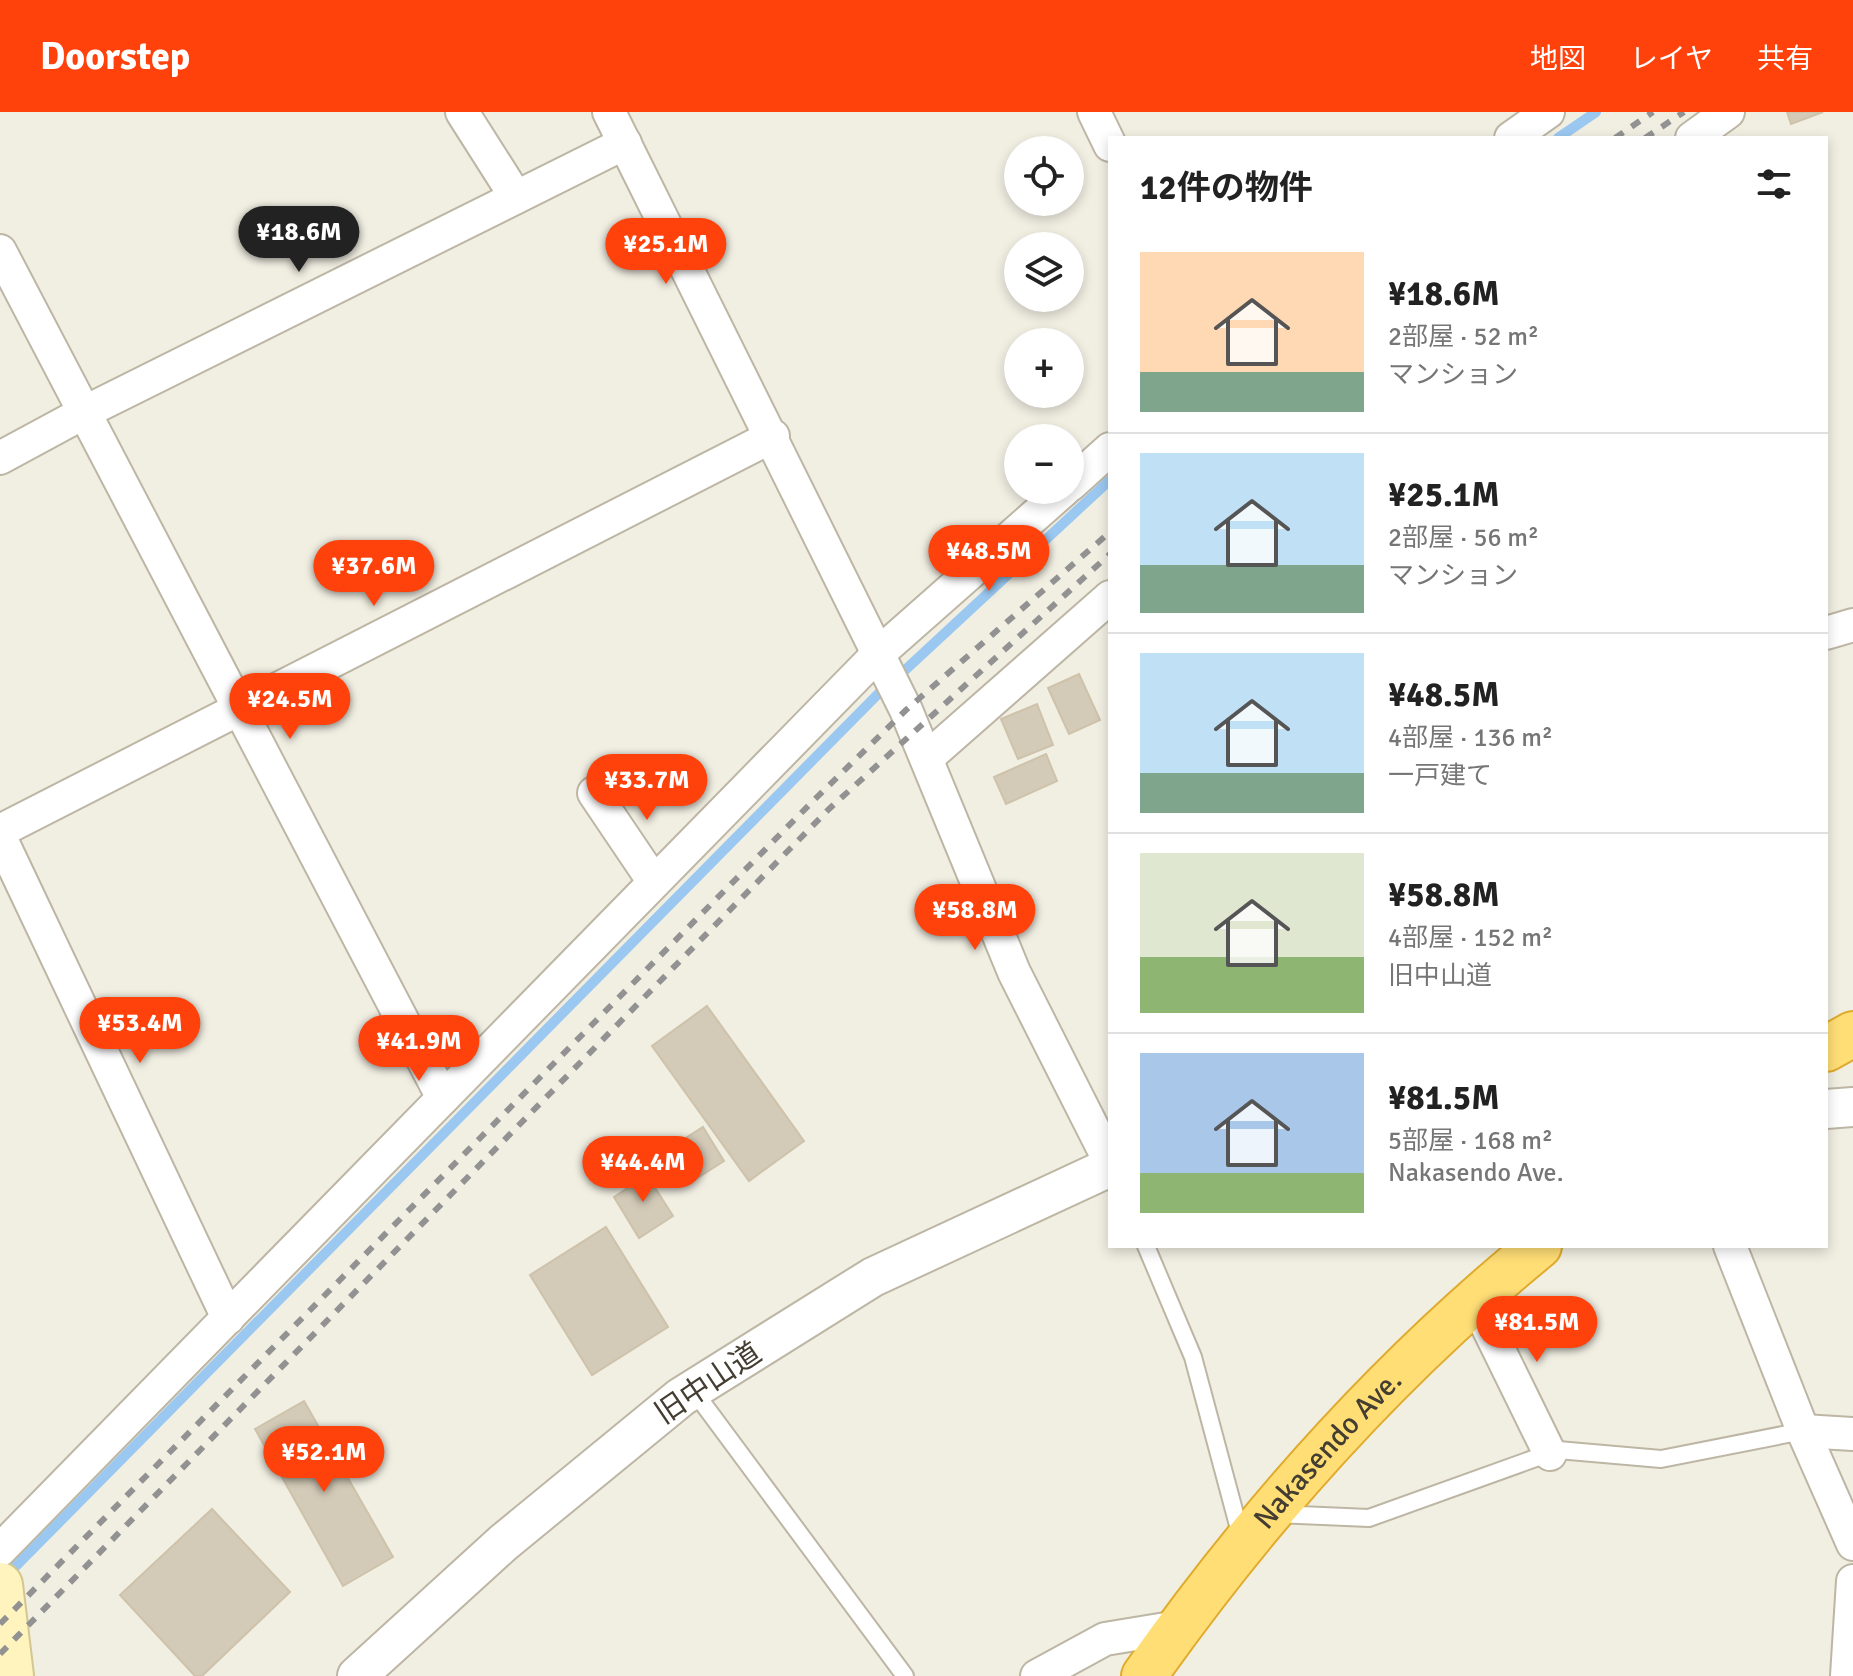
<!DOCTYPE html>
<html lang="ja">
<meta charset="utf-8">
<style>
:root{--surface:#fff;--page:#f6f6f6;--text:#222;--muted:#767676;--line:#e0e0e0;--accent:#ff410b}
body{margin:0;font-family:Signika,"Noto Sans JP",sans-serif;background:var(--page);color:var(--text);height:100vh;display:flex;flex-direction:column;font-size:30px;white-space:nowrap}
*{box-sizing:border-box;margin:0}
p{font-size:26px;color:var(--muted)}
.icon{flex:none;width:44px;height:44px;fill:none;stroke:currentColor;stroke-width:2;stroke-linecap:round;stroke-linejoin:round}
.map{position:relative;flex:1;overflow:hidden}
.panel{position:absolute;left:1108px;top:24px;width:720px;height:1112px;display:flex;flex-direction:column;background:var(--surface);border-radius:0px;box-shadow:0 4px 12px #0003}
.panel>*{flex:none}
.buttons{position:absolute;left:1004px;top:24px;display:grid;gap:16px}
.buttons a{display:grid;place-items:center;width:80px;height:80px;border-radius:50%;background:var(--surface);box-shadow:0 4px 12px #0003;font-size:40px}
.price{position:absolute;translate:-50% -68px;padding:0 18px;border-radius:28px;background:var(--accent);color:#fff;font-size:26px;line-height:52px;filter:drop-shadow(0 2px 4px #0008)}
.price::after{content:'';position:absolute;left:50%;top:48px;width:24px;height:18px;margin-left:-12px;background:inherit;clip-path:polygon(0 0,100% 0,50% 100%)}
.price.selected{background:#222;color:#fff}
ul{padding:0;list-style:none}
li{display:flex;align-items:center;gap:24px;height:200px;padding:0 32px}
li+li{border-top:2px solid var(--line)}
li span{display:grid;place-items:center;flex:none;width:224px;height:160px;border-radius:0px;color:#555}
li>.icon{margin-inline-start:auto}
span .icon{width:96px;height:96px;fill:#fffc;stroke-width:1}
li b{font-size:34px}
h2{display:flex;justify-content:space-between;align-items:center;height:96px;padding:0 32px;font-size:34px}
header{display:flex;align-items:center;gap:48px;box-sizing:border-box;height:112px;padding:0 40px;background:var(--accent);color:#fff}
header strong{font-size:38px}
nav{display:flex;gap:44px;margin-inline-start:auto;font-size:28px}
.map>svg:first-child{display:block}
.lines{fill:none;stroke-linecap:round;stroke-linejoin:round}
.stream{stroke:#9bc8f1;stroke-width:10}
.building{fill:#d3cab7;stroke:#cec2aa;stroke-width:2}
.service-casing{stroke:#bdb6a4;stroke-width:20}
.minor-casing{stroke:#bdb6a4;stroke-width:36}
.tertiary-casing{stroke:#bdb6a4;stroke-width:42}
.secondary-casing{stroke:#d3c690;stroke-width:48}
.trunk-casing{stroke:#e0ab2d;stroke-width:48}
.service{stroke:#fff;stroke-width:16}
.minor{stroke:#fff;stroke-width:32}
.tertiary{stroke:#fff;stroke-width:38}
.secondary{stroke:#fff4be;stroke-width:44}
.trunk{stroke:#ffde76;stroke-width:44}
.rail{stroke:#929292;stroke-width:6;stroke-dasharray:10 10;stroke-linecap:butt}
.labels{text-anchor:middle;stroke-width:7;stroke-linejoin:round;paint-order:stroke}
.street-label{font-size:30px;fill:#433d32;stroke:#fff}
</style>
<header>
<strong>Doorstep</strong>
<nav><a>地図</a><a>レイヤ</a><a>共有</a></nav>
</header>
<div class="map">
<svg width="1853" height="1564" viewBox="0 0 1853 1564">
<rect width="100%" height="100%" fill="#f1eee2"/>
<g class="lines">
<g class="stream">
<path d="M 1558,26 L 1596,0"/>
<path d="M 903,560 L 1110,368"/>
<path d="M 16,1454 L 880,580"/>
</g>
</g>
<g class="building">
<path d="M 1787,0 L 1823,0 L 1791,12 Z"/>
<path d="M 1079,562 L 1100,608 L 1069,622 L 1048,576 Z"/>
<path d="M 1037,592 L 1053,633 L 1018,647 L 1001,607 Z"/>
<path d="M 1046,642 L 1057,669 L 1006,692 L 994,665 Z"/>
<path d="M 707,894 L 804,1029 L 749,1069 L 652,934 Z"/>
<path d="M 703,1015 L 724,1049 L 694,1068 L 673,1034 Z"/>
<path d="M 643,1057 L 673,1104 L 639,1126 L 614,1085 L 629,1075 L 624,1069 Z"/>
<path d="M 606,1115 L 668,1215 L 592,1263 L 530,1163 Z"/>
<path d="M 304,1289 L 393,1445 L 343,1474 L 255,1317 Z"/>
<path d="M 212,1397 L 290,1480 L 202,1564 L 195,1564 L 120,1483 Z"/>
</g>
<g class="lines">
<g class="service-casing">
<g id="service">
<path d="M 1146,1134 L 1193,1245 L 1242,1428"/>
<path d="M 693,1278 L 905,1564"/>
<path d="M 1276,1402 L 1369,1406 L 1558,1338 L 1661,1347 L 1803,1319"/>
</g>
</g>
<g class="minor-casing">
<g id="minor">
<path d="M 462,0 L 516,85"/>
<path d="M 609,0 L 906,598 L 1014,860 L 1110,1050"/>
<path d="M 1094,0 L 1110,33"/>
<path d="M 1511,26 L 1548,0"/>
<path d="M 1692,26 L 1728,0"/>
<path d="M 0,139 L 443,986"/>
<path d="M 0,346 L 85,300 L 625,31"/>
<path d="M 1070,373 L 1110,337"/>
<path d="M 1826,521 L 1853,513"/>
<path d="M 927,646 L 1110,485"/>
<path d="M 594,681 L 654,770"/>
<path d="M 0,719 L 773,324"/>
<path d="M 0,725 L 228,1206"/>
<path d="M 1730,1134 L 1803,1319 L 1853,1432"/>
<path d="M 1474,1187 L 1550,1342"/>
<path d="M 1803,1319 L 1853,1322"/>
<path d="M 0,1438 L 877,543 L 1064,378"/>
<path d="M 1037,1564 L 1105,1527 L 1178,1515"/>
<path d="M 1847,1564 L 1853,1469"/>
</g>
</g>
<g class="tertiary-casing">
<g id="tertiary">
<path d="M 1826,997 L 1853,995"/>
<path d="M 357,1564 L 503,1431 L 681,1285 L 873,1165 L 1110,1055"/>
</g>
</g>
<g class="secondary-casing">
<path id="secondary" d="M 0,1473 L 11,1564"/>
</g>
<g class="trunk-casing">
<g id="trunk">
<path d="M 1826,937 L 1853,922"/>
<path id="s1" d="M 1144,1564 C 1257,1404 1387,1258 1539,1134"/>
</g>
</g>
<use href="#service" class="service"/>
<use href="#minor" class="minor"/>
<use href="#tertiary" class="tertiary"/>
<use href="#secondary" class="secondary"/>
<use href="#trunk" class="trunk"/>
<g class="rail">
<path d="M 1615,26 L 1653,0"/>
<path d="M 1645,26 L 1684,0"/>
<path d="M 0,1512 L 816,686 L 906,598 L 1110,420"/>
<path d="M 0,1542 L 829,697 L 1110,442"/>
</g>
</g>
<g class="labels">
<g class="street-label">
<text transform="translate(708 1271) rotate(-34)" y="10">旧中山道</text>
<text dy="10" stroke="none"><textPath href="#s1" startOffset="292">Nakasendo Ave.</textPath></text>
</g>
</g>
</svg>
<div class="buttons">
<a><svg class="icon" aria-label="locate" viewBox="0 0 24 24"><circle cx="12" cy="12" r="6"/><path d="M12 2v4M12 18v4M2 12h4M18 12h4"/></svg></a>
<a><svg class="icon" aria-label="layers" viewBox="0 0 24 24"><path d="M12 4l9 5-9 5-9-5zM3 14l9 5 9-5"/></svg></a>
<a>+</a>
<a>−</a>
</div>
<b class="price selected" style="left:299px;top:162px">¥18.6M</b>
<b class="price" style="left:666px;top:174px">¥25.1M</b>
<b class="price" style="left:989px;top:481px">¥48.5M</b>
<b class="price" style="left:374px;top:496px">¥37.6M</b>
<b class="price" style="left:290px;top:629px">¥24.5M</b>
<b class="price" style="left:647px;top:710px">¥33.7M</b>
<b class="price" style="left:975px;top:840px">¥58.8M</b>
<b class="price" style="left:140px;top:953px">¥53.4M</b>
<b class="price" style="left:419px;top:971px">¥41.9M</b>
<b class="price" style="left:643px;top:1092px">¥44.4M</b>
<b class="price" style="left:1537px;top:1252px">¥81.5M</b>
<b class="price" style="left:324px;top:1382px">¥52.1M</b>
<section class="panel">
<h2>12件の物件<svg class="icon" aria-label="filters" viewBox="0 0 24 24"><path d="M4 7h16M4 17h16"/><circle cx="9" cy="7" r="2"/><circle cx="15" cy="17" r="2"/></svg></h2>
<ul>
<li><span style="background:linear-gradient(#ffd9b3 75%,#7fa58c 0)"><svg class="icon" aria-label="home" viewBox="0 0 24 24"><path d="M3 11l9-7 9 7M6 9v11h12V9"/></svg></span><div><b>¥18.6M</b><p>2部屋 · 52 m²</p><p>マンション</p></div></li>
<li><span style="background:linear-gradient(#bfe0f5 70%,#7fa58c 0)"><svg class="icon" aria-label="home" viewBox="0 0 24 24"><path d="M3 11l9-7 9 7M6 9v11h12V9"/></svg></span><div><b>¥25.1M</b><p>2部屋 · 56 m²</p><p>マンション</p></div></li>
<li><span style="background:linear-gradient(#bfe0f5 75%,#7fa58c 0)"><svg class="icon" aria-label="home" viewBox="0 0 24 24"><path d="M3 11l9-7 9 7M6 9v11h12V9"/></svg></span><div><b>¥48.5M</b><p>4部屋 · 136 m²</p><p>一戸建て</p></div></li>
<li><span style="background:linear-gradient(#dfe7d0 65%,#8fb573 0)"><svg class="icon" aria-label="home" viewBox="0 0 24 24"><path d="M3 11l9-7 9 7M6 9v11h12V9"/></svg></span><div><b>¥58.8M</b><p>4部屋 · 152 m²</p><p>旧中山道</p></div></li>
<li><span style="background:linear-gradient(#a9c7e8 75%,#8fb573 0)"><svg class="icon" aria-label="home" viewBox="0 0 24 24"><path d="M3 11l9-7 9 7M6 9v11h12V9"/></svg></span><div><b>¥81.5M</b><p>5部屋 · 168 m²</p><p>Nakasendo Ave.</p></div></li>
</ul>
</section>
</div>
